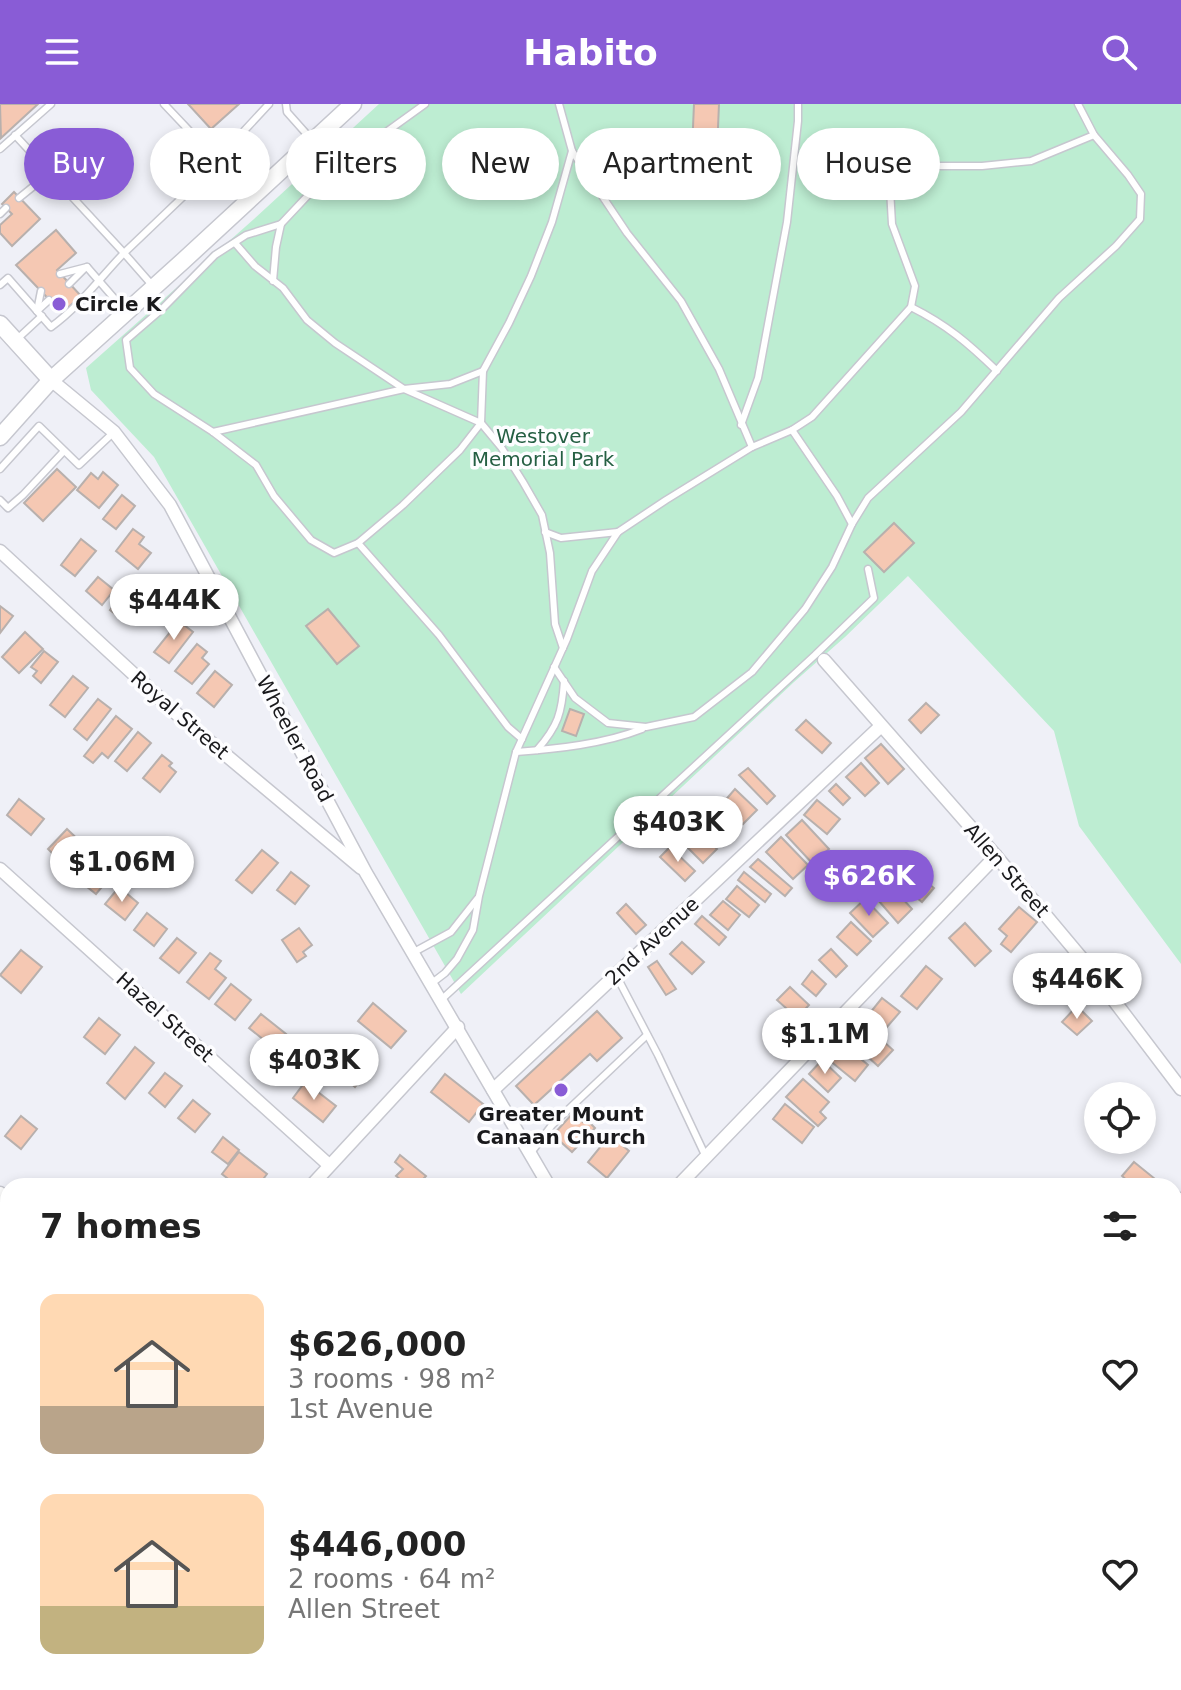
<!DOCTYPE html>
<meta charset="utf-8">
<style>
:root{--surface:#fff;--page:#f2f2f2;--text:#222;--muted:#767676;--accent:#895cd6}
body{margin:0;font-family:"DejaVu Sans",sans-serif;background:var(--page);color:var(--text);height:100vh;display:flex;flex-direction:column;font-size:30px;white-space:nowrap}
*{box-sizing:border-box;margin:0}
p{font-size:26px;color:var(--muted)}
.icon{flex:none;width:44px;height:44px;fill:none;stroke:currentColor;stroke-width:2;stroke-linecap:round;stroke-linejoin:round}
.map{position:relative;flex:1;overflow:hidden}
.side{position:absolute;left:0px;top:1074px;width:1182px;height:512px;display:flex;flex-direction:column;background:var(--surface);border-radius:24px 24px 0 0;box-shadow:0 4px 12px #0003}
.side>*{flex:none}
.banner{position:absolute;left:24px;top:24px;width:1134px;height:72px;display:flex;gap:16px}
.tools{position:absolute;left:1084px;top:978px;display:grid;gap:16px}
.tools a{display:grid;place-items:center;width:72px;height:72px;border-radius:50%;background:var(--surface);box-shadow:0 4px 12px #0003;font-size:40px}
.price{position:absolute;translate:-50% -68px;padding:0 18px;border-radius:28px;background:#fff;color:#222;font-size:26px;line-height:52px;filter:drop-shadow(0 2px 4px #0008)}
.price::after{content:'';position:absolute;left:50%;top:48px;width:24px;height:18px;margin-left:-12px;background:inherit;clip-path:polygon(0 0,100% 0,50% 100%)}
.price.on{background:var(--accent);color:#fff}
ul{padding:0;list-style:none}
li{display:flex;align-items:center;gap:24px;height:200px;padding:0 40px}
li span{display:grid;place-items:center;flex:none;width:224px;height:160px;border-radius:16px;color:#555}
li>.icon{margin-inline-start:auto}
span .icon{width:96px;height:96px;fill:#fffc;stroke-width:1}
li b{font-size:34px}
h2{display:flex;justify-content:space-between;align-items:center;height:96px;padding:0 40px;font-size:34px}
.pill{padding:0 28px;border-radius:36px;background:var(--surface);box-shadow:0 4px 12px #0003;font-size:28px;line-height:72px}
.pill.on{background:var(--accent);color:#fff}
header{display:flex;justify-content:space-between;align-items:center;height:104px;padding:0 40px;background:var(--accent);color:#fff;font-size:36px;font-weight:700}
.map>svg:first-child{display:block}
.green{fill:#bdedd2}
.building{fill:#f5c8b3;stroke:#b8b0ad;stroke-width:2}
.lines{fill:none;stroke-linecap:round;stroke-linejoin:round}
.lane-casing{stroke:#c6c7cf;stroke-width:9}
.street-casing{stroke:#c6c7cf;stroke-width:15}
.secondary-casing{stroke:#c6c7cf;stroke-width:19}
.lane{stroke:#fff;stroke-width:6}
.street{stroke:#fff;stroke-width:12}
.secondary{stroke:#fff;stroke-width:16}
.poi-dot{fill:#895cd6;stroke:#fdfdff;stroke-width:3}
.labels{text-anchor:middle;stroke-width:7;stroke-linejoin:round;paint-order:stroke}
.poi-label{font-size:20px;font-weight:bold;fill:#19191c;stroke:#fdfdff;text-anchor:start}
.park-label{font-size:20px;fill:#255f43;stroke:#fdfdff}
.street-label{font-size:20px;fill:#19191c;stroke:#fdfdff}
</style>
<header><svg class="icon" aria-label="menu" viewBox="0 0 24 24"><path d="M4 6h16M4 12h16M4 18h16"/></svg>Habito<svg class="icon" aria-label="search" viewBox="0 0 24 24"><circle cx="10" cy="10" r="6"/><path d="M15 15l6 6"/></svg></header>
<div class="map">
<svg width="1181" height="1586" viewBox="0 0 1181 1586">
<rect width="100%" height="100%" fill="#eff0f7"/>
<path class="green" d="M 379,0 L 1181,0 L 1181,860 L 1079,722 L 1054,627 L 908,472 L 845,533 L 794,578 L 461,890 L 154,353 L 91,286 L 86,264 L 254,115 Z"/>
<g class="building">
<path d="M 0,0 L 38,0 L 1,34 Z"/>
<path d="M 188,0 L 239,0 L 211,25 Z"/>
<path d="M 694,0 L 719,0 L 716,71 L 691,70 Z"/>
<path d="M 14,88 L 40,115 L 12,142 L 0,129 L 0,121 L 12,110 L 2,100 Z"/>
<path d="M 56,126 L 76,149 L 57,166 L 81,192 L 62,209 L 16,161 Z"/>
<path d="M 57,365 L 76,383 L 43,417 L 24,399 Z"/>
<path d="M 103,368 L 118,381 L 99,404 L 77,386 L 91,369 L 98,375 Z"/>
<path d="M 122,391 L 135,402 L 116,425 L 103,415 Z"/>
<path d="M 894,419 L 914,439 L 884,468 L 864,448 Z"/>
<path d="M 133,425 L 144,433 L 139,440 L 151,449 L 138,465 L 116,447 Z"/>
<path d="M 81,435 L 96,447 L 75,472 L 61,461 Z"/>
<path d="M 98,473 L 114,486 L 102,501 L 86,487 Z"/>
<path d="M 129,480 L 144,491 L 124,517 L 110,506 Z"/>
<path d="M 0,502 L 13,512 L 0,529 Z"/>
<path d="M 328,505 L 359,542 L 337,560 L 306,522 Z"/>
<path d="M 179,517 L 193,528 L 169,559 L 154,548 Z"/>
<path d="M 25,528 L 43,545 L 19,569 L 2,553 Z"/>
<path d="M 197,540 L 207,548 L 202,554 L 209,560 L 192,580 L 175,567 Z"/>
<path d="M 44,547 L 58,558 L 41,579 L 33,572 L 37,567 L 31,563 Z"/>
<path d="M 215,567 L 232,581 L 214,603 L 197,589 Z"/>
<path d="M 73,572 L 88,584 L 65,613 L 50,601 Z"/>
<path d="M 98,595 L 111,605 L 87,636 L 74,625 Z"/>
<path d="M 926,599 L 939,611 L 921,629 L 909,616 Z"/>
<path d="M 570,605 L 584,610 L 576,632 L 562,627 Z"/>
<path d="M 116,612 L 132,625 L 108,654 L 102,649 L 93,659 L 84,652 Z"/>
<path d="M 806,616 L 831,639 L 822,649 L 796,626 Z"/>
<path d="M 138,628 L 151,639 L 127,667 L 115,657 Z"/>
<path d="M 881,640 L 904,665 L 888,680 L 865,654 Z"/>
<path d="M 162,651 L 172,659 L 169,662 L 176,668 L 160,688 L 143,674 Z"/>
<path d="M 861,659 L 879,679 L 865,692 L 846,673 Z"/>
<path d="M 748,664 L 775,692 L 767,700 L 739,671 Z"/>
<path d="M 836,680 L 850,694 L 843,701 L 829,687 Z"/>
<path d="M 735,685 L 757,706 L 743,720 L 722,700 Z"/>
<path d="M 19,695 L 44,715 L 31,731 L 7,711 Z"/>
<path d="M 817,696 L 840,715 L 827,730 L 804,711 Z"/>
<path d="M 704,699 L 735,729 L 727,737 L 696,707 Z"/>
<path d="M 802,716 L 829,745 L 813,760 L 786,731 Z"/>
<path d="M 67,725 L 86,743 L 71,759 L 61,749 L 57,754 L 48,745 Z"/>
<path d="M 697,725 L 717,745 L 703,759 L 683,739 Z"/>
<path d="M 781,733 L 808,761 L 793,775 L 766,748 Z"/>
<path d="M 670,743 L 695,767 L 685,777 L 660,753 Z"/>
<path d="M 262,746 L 278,759 L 252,789 L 236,776 Z"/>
<path d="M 758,755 L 792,784 L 785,792 L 750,763 Z"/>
<path d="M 91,756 L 111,772 L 96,790 L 76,774 Z"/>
<path d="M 906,761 L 934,784 L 922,798 L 894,775 Z"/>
<path d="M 291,768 L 309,782 L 295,800 L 277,786 Z"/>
<path d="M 744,768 L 771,790 L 765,798 L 738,776 Z"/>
<path d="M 737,782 L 759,801 L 749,813 L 726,795 Z"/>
<path d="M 119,783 L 138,799 L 125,816 L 105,800 Z"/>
<path d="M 892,783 L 912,805 L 898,819 L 878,796 Z"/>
<path d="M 865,795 L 888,819 L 873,833 L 850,809 Z"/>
<path d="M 723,797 L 740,811 L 728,826 L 710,811 Z"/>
<path d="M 626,800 L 646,821 L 636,830 L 617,809 Z"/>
<path d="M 1019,803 L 1037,818 L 1011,848 L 1001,840 L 1007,832 L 999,825 Z"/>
<path d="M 147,809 L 167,825 L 154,842 L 134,826 Z"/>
<path d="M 702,812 L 726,833 L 719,841 L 695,820 Z"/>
<path d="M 851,818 L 871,837 L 857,851 L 837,833 Z"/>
<path d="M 965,819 L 991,847 L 975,862 L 949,834 Z"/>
<path d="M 299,824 L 312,841 L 303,848 L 306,852 L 297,858 L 282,836 Z"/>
<path d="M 177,834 L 196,849 L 179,869 L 160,854 Z"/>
<path d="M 682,838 L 704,858 L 692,870 L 670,850 Z"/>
<path d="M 831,845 L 847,862 L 836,873 L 819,856 Z"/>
<path d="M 21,846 L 42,863 L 21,889 L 0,871 Z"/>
<path d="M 210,849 L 221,857 L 215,865 L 226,874 L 209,895 L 187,878 Z"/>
<path d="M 657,857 L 676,885 L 666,891 L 648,863 Z"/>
<path d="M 926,862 L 942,875 L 917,905 L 901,892 Z"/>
<path d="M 812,867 L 826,880 L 816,892 L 802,880 Z"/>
<path d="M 231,880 L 251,896 L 235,916 L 215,900 Z"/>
<path d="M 790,883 L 809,901 L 797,914 L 777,896 Z"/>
<path d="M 882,894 L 900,908 L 886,924 L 869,910 Z"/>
<path d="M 373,899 L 406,927 L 391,944 L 358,917 Z"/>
<path d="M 1077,902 L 1092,917 L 1077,931 L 1062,918 Z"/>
<path d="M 597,907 L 622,934 L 597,957 L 590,950 L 534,1001 L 516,982 Z"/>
<path d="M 261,910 L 286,930 L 274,944 L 249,924 Z"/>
<path d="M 99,914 L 120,931 L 105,950 L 84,933 Z"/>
<path d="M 862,918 L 893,946 L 878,962 L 847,934 Z"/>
<path d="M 335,934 L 371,964 L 355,983 L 328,959 L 333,953 L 325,946 Z"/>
<path d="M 843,940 L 868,961 L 855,977 L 829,956 Z"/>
<path d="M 135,943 L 154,959 L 125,995 L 107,979 Z"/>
<path d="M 822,956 L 841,974 L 828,988 L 809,970 Z"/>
<path d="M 165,969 L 182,982 L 165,1003 L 149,989 Z"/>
<path d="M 445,970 L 483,1000 L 469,1018 L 431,988 Z"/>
<path d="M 803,975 L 829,998 L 820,1008 L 826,1014 L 818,1022 L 786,993 Z"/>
<path d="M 305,978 L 336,1002 L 323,1018 L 293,994 Z"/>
<path d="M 193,996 L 210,1010 L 195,1028 L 178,1014 Z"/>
<path d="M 785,1000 L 814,1023 L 802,1039 L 773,1015 Z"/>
<path d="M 573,1009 L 583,1018 L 586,1015 L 595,1024 L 572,1048 L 553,1031 Z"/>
<path d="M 21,1012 L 37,1025 L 21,1045 L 5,1032 Z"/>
<path d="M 610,1031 L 629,1047 L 607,1074 L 588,1058 Z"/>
<path d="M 223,1033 L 239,1046 L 228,1060 L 212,1048 Z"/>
<path d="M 239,1048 L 267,1070 L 258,1082 L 237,1082 L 222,1070 Z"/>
<path d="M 400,1051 L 426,1072 L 417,1082 L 409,1082 L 396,1072 L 403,1065 L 395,1058 Z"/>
<path d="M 1134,1058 L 1160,1079 L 1157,1082 L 1134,1082 L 1122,1072 Z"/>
<path d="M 1174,1182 L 1181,1187 L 1180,1210 L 1174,1205 Z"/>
<path d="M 0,1204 L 8,1211 L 8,1233 L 0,1226 Z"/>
<path d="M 0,1313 L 8,1320 L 8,1343 L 0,1336 Z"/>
<path d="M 58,1578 L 75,1578 L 78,1580 L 73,1586 L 52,1586 Z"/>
<path d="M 193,1578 L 214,1578 L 220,1583 L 218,1586 L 186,1586 Z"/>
<path d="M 335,1578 L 362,1578 L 355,1586 L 336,1586 L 331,1582 Z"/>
<path d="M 852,1578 L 859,1578 L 863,1581 L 865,1578 L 870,1578 L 875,1582 L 872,1586 L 846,1586 Z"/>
<path d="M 1096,1578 L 1128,1578 L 1122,1586 L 1099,1586 L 1093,1581 Z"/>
</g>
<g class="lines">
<g class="lane-casing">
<g id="lane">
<path d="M 164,0 L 217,56 L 269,0"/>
<path d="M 286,0 L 287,8 L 311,35"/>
<path d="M 425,0 L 328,70 L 281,120 L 246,131 L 215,151 L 162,205 L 126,236 L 130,264 L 154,290 L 213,328 L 256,361 L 274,392 L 311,436 L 334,449 L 358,439 L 403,401 L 460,346 L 481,319 L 483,267 L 509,219 L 531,172 L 552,118 L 572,47"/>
<path d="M 559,0 L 572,47 L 627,129 L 681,197 L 719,265 L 752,343"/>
<path d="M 15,31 L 124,149 L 189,87 L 217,56 L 249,91"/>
<path d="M 0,45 L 51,0"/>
<path d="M 19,94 L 50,69"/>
<path d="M 0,110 L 6,104"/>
<path d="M 235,139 L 255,162 L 283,184 L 307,216 L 335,239 L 404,285 L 481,319 L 501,343 L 523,378 L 542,411 L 550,449 L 555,520 L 563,544"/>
<path d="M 87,163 L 126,208"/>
<path d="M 60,170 L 87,163"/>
<path d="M 273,177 L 276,143 L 281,120"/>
<path d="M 69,180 L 84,165"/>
<path d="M 0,181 L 8,174 L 51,223 C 79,203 100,174 124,149 L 152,181"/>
<path d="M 911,203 C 947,221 968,239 997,267"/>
<path d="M 37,207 L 41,187"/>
<path d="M 37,207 L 49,196"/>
<path d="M 15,237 L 42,212"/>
<path d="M 741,321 L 758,274 L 787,118 L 798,17 L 798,0"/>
<path d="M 792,326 L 837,392 L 852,420"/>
<path d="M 213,328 L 404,285 L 450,280 L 483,267"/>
<path d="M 0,365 L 39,322 L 79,361 L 114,328"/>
<path d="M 0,396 L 8,404 L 23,391 L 64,347"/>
<path d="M 545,428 L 561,434 L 618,428"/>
<path d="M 358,439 L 439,531 L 508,623 L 522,635"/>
<path d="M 554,563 L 575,594 L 608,619 L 646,623 L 694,613 L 752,568 L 805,505 L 832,463 L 852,420 L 868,394 L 961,308 L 1059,194 L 1116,142 L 1140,115 L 1141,90 L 1128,71 L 1094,31 L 1078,0"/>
<path d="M 537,646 C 558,622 562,609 564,577"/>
<path d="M 516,648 C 556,645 604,640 642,625"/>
<path d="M 414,848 L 451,828 L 477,795"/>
<path d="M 616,871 L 658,951 L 706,1053"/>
<path d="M 432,879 L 445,869 L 457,855 L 473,826 L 479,792 L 516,648 L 567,535 L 592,467 L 618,428 L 666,396 L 752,343 L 792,326 L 812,313 L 911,203 L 915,182 L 892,120 L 890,85 L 902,71 L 935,62 L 982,62 L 1031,57 L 1094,31"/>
<path d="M 441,896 L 815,551 L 874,494 L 868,465"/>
<path d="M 530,1050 L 552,1021 L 647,931"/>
<path d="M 0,1379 L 8,1386"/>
<path d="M 0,1405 L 8,1412"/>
</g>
</g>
<g class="street-casing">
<g id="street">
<path d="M 51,276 L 114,328 L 170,401 L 366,769 L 549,1082"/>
<path d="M 0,447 L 178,611 L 361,764"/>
<path d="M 824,556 L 996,752 L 1084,857 L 1181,985"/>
<path d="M 0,765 L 329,1061"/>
<path d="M 493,986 L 881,622"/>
<path d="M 311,1082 L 458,923"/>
<path d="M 678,1082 L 996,752"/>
<path d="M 0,1089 L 8,1096"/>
<path d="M 1174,1104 L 1181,1095"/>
<path d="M 1174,1422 L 1181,1428"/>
<path d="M 0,1438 L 8,1429"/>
<path d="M 279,1578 L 288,1586"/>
<path d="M 512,1578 L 520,1586"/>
<path d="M 783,1578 L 792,1586"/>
<path d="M 1043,1578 L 1050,1586"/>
<path d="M 1061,1586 L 1067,1578"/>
</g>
</g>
<g class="secondary-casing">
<g id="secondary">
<path d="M 0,220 L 51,276"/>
<path d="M 0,333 L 51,276 L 183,157 L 353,0"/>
</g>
</g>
<use href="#lane" class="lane"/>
<use href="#street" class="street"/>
<use href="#secondary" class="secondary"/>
</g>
<g class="poi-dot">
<circle cx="59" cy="200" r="8"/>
<circle cx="561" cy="986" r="8"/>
</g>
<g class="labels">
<g class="poi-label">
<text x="75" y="207">Circle K</text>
<text x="561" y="1017" text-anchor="middle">Greater Mount<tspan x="561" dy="23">Canaan Church</tspan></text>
</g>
<g class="park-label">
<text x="543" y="339">Westover<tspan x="543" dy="23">Memorial Park</tspan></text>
</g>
<g class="street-label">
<text transform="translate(180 611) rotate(41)" y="7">Royal Street</text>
<text transform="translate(295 635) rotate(62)" y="7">Wheeler Road</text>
<text transform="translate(1007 766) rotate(49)" y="7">Allen Street</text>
<text transform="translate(652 837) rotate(-43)" y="7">2nd Avenue</text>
<text transform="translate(165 913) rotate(42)" y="7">Hazel Street</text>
</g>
</g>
</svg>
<div class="tools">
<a><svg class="icon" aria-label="locate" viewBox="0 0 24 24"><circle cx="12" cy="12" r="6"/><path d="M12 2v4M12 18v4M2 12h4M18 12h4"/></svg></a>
</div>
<b class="price" style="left:174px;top:538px">$444K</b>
<b class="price" style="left:678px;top:760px">$403K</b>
<b class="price" style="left:122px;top:800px">$1.06M</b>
<b class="price on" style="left:869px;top:814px">$626K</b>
<b class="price" style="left:1077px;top:917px">$446K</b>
<b class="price" style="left:825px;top:972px">$1.1M</b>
<b class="price" style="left:314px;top:998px">$403K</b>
<div class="banner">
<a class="pill on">Buy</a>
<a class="pill">Rent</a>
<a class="pill">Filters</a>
<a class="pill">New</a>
<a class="pill">Apartment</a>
<a class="pill">House</a>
</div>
<section class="side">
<h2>7 homes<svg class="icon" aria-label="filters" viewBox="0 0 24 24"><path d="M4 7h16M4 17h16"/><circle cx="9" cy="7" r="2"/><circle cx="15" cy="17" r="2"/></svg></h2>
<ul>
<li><span style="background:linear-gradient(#ffd9b3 70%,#b9a48a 0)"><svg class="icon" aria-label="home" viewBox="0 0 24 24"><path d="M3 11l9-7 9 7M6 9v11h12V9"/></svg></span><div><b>$626,000</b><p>3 rooms · 98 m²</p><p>1st Avenue</p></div><svg class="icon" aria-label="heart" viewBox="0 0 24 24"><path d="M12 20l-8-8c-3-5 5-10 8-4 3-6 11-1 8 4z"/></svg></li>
<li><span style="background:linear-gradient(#ffd9b3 70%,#c2b280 0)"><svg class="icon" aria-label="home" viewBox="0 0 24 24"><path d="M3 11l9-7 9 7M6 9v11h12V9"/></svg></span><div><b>$446,000</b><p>2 rooms · 64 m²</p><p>Allen Street</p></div><svg class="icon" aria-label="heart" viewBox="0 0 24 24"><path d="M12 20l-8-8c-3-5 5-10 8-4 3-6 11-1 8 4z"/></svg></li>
</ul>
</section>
</div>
